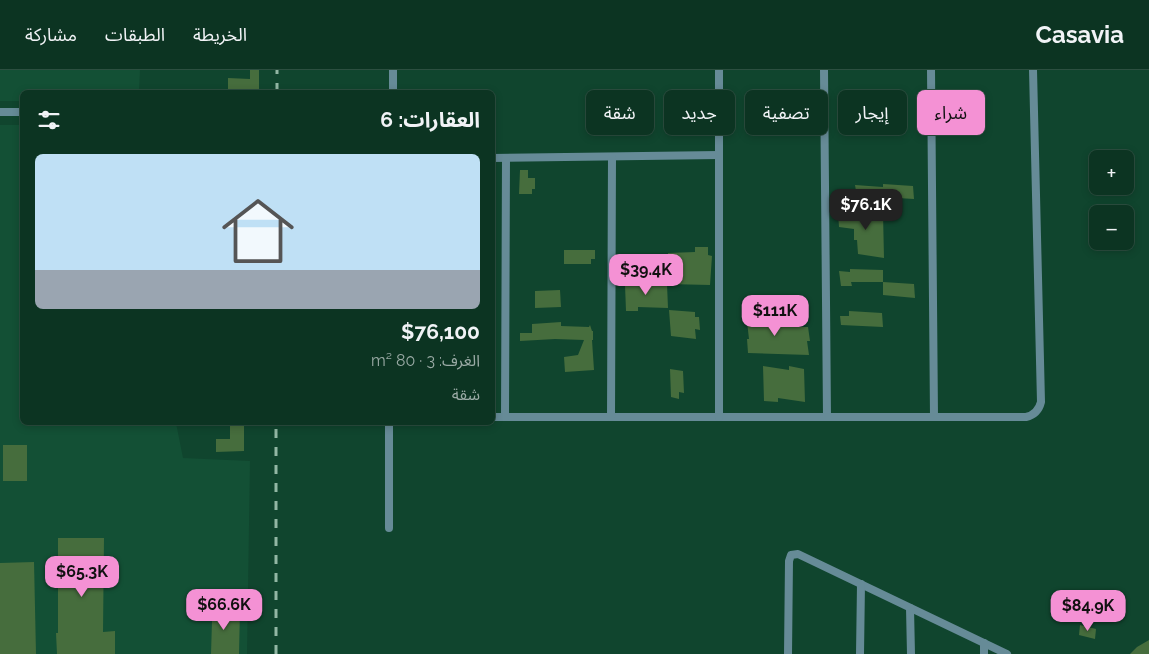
<!DOCTYPE html>
<html lang="ar">
<meta charset="utf-8">
<style>
:root{--surface:#0c3422;--page:#1a3f2f;--text:#f1f3f6;--muted:#9aaaa5;--line:#2c4f40;--accent:#f491d4}
body{margin:0;font-family:Raleway,"Noto Sans Arabic",sans-serif;background:var(--page);color:var(--text);direction:rtl;height:100vh;display:flex;flex-direction:column;font-size:19px;white-space:nowrap}
*{box-sizing:border-box;margin:0}
p{font-size:16px;color:var(--muted)}
.icon{flex:none;width:28px;height:28px;fill:none;stroke:currentColor;stroke-width:2;stroke-linecap:round;stroke-linejoin:round}
.map{position:relative;flex:1;overflow:hidden;direction:ltr}
.side{position:absolute;left:20px;top:20px;width:475px;height:335px;display:flex;flex-direction:column;background:var(--surface);border-radius:8px;box-shadow:0 2px 8px #0003,0 0 0 1px var(--line);direction:rtl}
.side>*{flex:none}
.banner{position:absolute;left:510px;top:20px;width:475px;height:45px;direction:rtl;display:flex;gap:10px}
.fabs{position:absolute;left:1089px;top:80px;display:grid;gap:10px}
.fabs a{display:grid;place-items:center;width:45px;height:45px;border-radius:8px;background:var(--surface);box-shadow:0 2px 8px #0003,0 0 0 1px var(--line);font-size:25px}
.price{position:absolute;translate:-50% -42px;padding:0 11px;border-radius:10px;background:var(--accent);color:#111;font-size:16px;line-height:32px;filter:drop-shadow(0 1px 2px #0008)}
.price::after{content:'';position:absolute;left:50%;top:30px;width:15px;height:11px;margin-left:-8px;background:inherit;clip-path:polygon(0 0,100% 0,50% 100%)}
.price.current{background:#222;color:#fff}
ul{padding:0;list-style:none}
li{display:grid;align-content:center;gap:10px;height:265px;padding:0 15px}
li+li{border-top:1px solid var(--line)}
li span{display:grid;place-items:center;height:155px;border-radius:8px;color:#555}
li>.icon{margin-inline-start:auto}
span .icon{width:90px;height:90px;fill:#fffc;stroke-width:1}
li b{font-size:21px}
h2{display:flex;justify-content:space-between;align-items:center;height:60px;padding:0 15px;font-size:21px}
.chip{padding:0 18px;border-radius:8px;background:var(--surface);box-shadow:0 2px 8px #0003,0 0 0 1px var(--line);font-size:18px;line-height:45px}
.chip.current{background:var(--accent);color:#111}
header{display:flex;align-items:center;gap:30px;box-sizing:border-box;height:70px;padding:0 25px;background:var(--surface);border-bottom:1px solid var(--line)}
header strong{font-size:24px}
nav{display:flex;gap:28px;margin-inline-start:auto;font-size:18px}
.map>svg:first-child{display:block}
.built{fill:#135035}
.building{fill:#466d3d}
.lines{fill:none;stroke-linecap:round;stroke-linejoin:round}
.street{stroke:#668b97;stroke-width:8}
.rail{stroke:#92b7a4;stroke-width:3;stroke-dasharray:9 9;stroke-linecap:butt}
</style>
<header>
<strong>Casavia</strong>
<nav><a>الخريطة</a><a>الطبقات</a><a>مشاركة</a></nav>
</header>
<div class="map">
<svg width="1149" height="584" viewBox="0 0 1149 584">
<rect width="100%" height="100%" fill="#10452e"/>
<g class="built">
<path d="M 0,0 L 140,0 L 139,22 L 22,22 L 22,31 L 0,31 Z"/>
<path d="M 0,55 L 22,55 L 22,352 L 176,353 L 183,388 L 250,391 L 247,584 L 0,584 Z"/>
</g>
<g class="building">
<path d="M 250,0 L 259,0 L 259,22 L 228,22 L 228,8 L 250,9 Z"/>
<path d="M 520,100 L 528,100 L 528,108 L 535,108 L 535,119 L 532,119 L 532,124 L 519,124 Z"/>
<path d="M 883,114 L 913,116 L 914,129 L 881,127 L 881,129 L 857,127 L 855,115 L 883,117 Z"/>
<path d="M 852,140 L 883,143 L 884,188 L 858,184 L 857,170 L 854,170 L 854,159 L 839,157 L 838,143 L 852,145 Z"/>
<path d="M 695,177 L 708,177 L 708,185 L 712,186 L 710,215 L 667,214 L 668,183 L 695,182 Z"/>
<path d="M 564,180 L 595,180 L 595,189 L 591,189 L 591,194 L 564,194 Z"/>
<path d="M 850,199 L 883,200 L 883,212 L 851,212 L 852,216 L 841,216 L 839,201 L 850,202 Z"/>
<path d="M 639,209 L 651,209 L 652,213 L 667,214 L 668,238 L 638,237 L 638,241 L 626,241 L 625,215 L 639,216 Z"/>
<path d="M 883,212 L 914,214 L 915,228 L 883,225 Z"/>
<path d="M 560,220 L 561,237 L 535,238 L 535,221 Z"/>
<path d="M 669,240 L 695,242 L 695,247 L 699,247 L 700,260 L 695,259 L 696,269 L 671,266 Z"/>
<path d="M 849,241 L 882,243 L 883,257 L 841,255 L 840,246 L 849,246 Z"/>
<path d="M 746,243 L 775,245 L 776,257 L 808,257 L 810,271 L 807,271 L 809,285 L 748,283 L 747,269 L 749,269 Z"/>
<path d="M 561,252 L 561,256 L 589,257 L 590,255 L 592,261 L 593,261 L 593,270 L 592,270 L 594,300 L 565,302 L 564,287 L 578,285 L 584,270 L 555,269 L 520,271 L 520,263 L 532,263 L 532,254 Z"/>
<path d="M 763,296 L 789,300 L 789,296 L 804,299 L 805,332 L 778,328 L 778,332 L 764,331 Z"/>
<path d="M 670,299 L 683,301 L 684,323 L 679,322 L 679,329 L 671,327 Z"/>
<path d="M 230,352 L 244,352 L 244,381 L 216,382 L 216,369 L 230,369 Z"/>
<rect x="3" y="375" width="24" height="36"/>
<path d="M 58,468 L 104,468 L 103,562 L 115,561 L 115,584 L 57,584 L 56,563 L 58,563 Z"/>
<path d="M 34,492 L 36,584 L 0,584 L 0,493 Z"/>
<path d="M 202,540 L 240,540 L 239,584 L 211,584 L 212,551 L 202,551 Z"/>
<path d="M 1080,555 L 1096,559 L 1095,569 L 1079,565 Z"/>
<path d="M 1149,570 L 1149,584 L 1130,584 L 1137,577 Z"/>
</g>
<g class="lines">
<g class="street">
<path d="M 393,0 L 393,22"/>
<path d="M 824,0 L 827,347"/>
<path d="M 931,0 L 934,347"/>
<path d="M 0,42 L 22,42"/>
<path d="M 492,88 L 719,85"/>
<path d="M 492,347 L 1026,347 C 1035,345 1039,340 1041,332 L 1033,0"/>
<path d="M 505,347 L 506,88"/>
<path d="M 611,347 L 612,87"/>
<path d="M 719,347 L 719,0"/>
<path d="M 389,458 L 389,352"/>
<path d="M 910,538 L 911,584"/>
<path d="M 788,584 L 789,491 L 791,485 L 798,484 L 1007,584"/>
<path d="M 860,584 L 861,514"/>
<path d="M 984,584 L 984,573"/>
</g>
<g class="rail">
<path d="M 277,22 L 277,0"/>
<path d="M 276,584 L 276,352"/>
</g>
</g>
</svg>
<div class="fabs">
<a>+</a>
<a>−</a>
</div>
<b class="price current" style="left:866px;top:161px">$76.1K</b>
<b class="price" style="left:646px;top:226px">$39.4K</b>
<b class="price" style="left:775px;top:267px">$111K</b>
<b class="price" style="left:82px;top:528px">$65.3K</b>
<b class="price" style="left:224px;top:561px">$66.6K</b>
<b class="price" style="left:1088px;top:562px">$84.9K</b>
<div class="banner">
<a class="chip current">شراء</a>
<a class="chip">إيجار</a>
<a class="chip">تصفية</a>
<a class="chip">جديد</a>
<a class="chip">شقة</a>
</div>
<section class="side">
<h2>العقارات: 6<svg class="icon" aria-label="filters" viewBox="0 0 24 24"><path d="M4 7h16M4 17h16"/><circle cx="9" cy="7" r="2"/><circle cx="15" cy="17" r="2"/></svg></h2>
<ul>
<li><span style="background:linear-gradient(#bfe0f5 75%,#9aa5b1 0)"><svg class="icon" aria-label="home" viewBox="0 0 24 24"><path d="M3 11l9-7 9 7M6 9v11h12V9"/></svg></span><div><b>$76,100</b><p>الغرف: 3 · 80 m²</p><p>شقة</p></div></li>
</ul>
</section>
</div>
